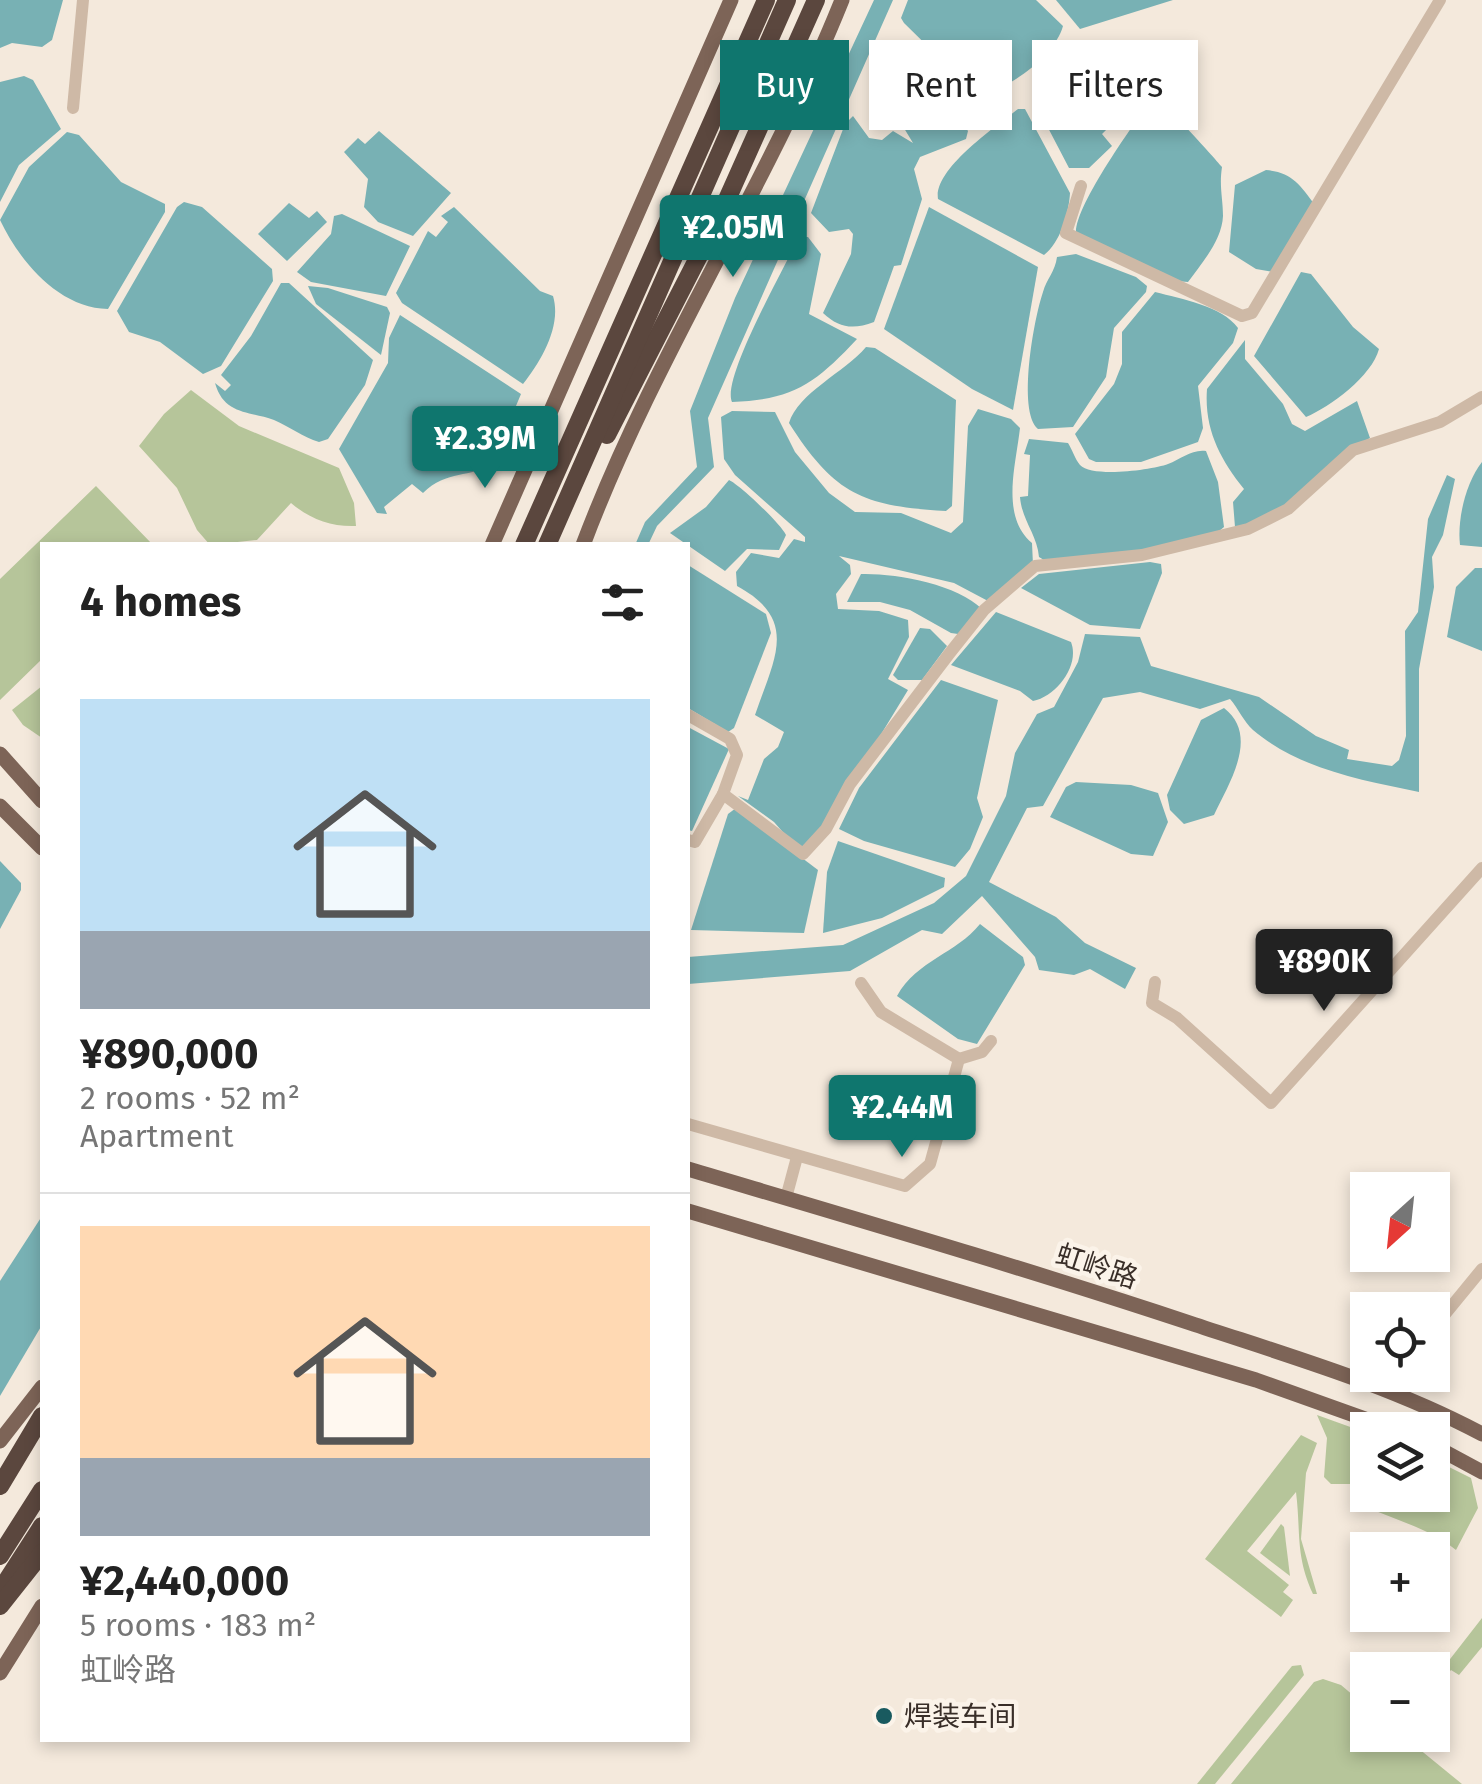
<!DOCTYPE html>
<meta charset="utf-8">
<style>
:root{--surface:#fff;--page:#f2f2f2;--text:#222;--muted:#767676;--line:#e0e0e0;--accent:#0f766e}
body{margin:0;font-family:"Fira Sans","Noto Sans SC",sans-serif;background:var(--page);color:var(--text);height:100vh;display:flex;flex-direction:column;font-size:38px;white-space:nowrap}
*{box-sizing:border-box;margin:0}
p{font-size:32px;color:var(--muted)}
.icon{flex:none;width:55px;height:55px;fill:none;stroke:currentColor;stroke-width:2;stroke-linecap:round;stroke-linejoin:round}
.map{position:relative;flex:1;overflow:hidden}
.panel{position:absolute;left:40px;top:542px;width:650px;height:1200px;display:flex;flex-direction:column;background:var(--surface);border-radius:0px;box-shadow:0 5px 15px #0003}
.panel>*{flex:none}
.guide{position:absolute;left:720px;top:40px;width:610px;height:90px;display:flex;gap:20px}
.needle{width:65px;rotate:207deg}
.controls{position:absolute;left:1350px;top:1172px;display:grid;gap:20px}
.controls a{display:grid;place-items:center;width:100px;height:100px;border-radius:0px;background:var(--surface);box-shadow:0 5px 15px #0003;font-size:50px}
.price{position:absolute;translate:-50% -85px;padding:0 22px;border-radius:10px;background:var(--accent);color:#fff;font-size:32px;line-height:65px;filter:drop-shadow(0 2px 5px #0008)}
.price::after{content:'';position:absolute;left:50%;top:60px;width:30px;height:22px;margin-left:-15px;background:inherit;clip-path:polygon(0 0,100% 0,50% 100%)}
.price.on{background:#222;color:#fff}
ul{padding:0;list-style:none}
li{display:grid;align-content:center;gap:20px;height:530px;padding:0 40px}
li+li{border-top:2px solid var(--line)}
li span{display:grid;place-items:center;height:310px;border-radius:0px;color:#555}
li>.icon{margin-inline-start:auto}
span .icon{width:180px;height:180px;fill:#fffc;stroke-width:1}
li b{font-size:42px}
h2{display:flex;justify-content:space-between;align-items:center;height:120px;padding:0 40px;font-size:42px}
.tag{padding:0 35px;border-radius:0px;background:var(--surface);box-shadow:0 5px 15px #0003;font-size:35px;line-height:90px}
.tag.on{background:var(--accent);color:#fff}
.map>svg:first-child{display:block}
.green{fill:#b6c59a}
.water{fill:#78b1b4}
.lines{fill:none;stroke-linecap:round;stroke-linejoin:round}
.minor{stroke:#ceb9a6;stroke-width:12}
.major{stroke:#7d6457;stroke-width:15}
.highway{stroke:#5b473e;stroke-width:18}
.poi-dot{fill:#195a5f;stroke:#fbf3e9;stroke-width:4}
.labels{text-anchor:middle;stroke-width:9;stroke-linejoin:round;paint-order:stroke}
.street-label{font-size:28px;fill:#392e28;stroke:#fbf3e9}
.poi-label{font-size:28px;fill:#392e28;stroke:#fbf3e9;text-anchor:start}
</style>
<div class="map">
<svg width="1482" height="1784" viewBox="0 0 1482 1784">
<rect width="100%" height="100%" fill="#f4e9dc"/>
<g class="green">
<path d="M 191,390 L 239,426 L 339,468 L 354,503 L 356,526 C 331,527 310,519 291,503 L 257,540 L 210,545 L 197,530 L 177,488 L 139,446 L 164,414 Z"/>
<path d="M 96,486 L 153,545 L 42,545 L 42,659 L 0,700 L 0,579 Z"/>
<path d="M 42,686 L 42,738 L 23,725 L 12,710 Z"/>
<path d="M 1317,1415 L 1367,1433 L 1367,1468 L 1353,1484 L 1331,1484 L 1324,1477 L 1327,1438 Z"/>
<path d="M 1301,1435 L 1317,1443 L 1306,1473 L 1301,1539 L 1317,1594 L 1313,1594 C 1295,1555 1301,1532 1296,1492 L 1247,1551 L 1289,1585 L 1283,1592 L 1293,1600 L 1281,1617 L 1205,1559 Z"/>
<path d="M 1433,1459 L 1471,1478 L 1478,1508 L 1456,1550 C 1428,1527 1395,1521 1363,1505 L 1369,1495 L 1432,1495 Z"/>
<path d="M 1281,1524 L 1284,1527 L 1290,1576 L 1260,1553 Z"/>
<path d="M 1482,1618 L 1482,1647 L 1459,1675 L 1451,1670 L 1433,1693 L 1433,1681 Z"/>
<path d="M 1301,1665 L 1304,1675 L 1215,1784 L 1197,1784 L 1292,1666 Z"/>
<path d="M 1323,1679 L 1341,1685 L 1367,1707 L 1368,1735 L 1402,1735 L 1462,1784 L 1231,1784 L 1314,1682 Z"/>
</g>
<g class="water">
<path d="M 0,0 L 63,0 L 52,40 L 42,47 L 12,43 L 0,48 Z"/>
<path d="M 874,0 L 893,0 L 708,418 L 714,467 L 657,526 L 648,545 L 635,545 L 645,522 L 697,467 L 690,411 L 735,298 Z"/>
<path d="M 908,0 L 1036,0 L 1063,26 C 1055,56 1006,93 974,95 L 967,93 L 961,79 L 904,23 L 901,18 Z"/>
<path d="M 1056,0 L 1173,0 L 1080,29 Z"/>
<path d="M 902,42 L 948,82 L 949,87 C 923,87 898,95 878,75 L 894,45 Z"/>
<path d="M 24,76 L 33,80 L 61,129 L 19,165 L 0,202 L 0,82 Z"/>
<path d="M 1068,87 L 1107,129 L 1102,134 L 1112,146 L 1089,168 L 1069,168 L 1033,99 L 1050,89 Z"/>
<path d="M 938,95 L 948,101 L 968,131 L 966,139 L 920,157 L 914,169 L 922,199 L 901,265 L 894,266 L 874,322 C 853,330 839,328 823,313 L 851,254 L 853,234 L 849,229 L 829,232 L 811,213 L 845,124 L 853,116 L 869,138 L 882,140 L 893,131 L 913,143 L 890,105 L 899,100 Z"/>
<path d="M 1154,96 C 1161,99 1213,156 1222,167 C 1219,187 1223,198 1223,216 C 1222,240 1202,263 1188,282 L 1176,281 L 1076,232 C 1076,204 1135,122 1154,96 Z"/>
<path d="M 1018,109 L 1025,109 L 1070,193 C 1069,213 1060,243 1044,255 L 938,199 C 933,169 997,126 1018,109 Z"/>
<path d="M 379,131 L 451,193 L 413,236 L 378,222 L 364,207 L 368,179 L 344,152 L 358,138 L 365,144 Z"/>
<path d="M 67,132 L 79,135 L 121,182 L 165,204 L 165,212 L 108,309 C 59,308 20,262 0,220 L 29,167 Z"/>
<path d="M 1266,170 C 1292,172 1300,185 1315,205 L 1273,272 L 1256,269 L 1229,252 L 1235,185 Z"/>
<path d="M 184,202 L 202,207 L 272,269 L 273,281 L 221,366 L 203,374 L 160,342 L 129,332 L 117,311 L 177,207 Z"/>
<path d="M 289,203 L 309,218 L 317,211 L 327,222 L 287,261 L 258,234 Z"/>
<path d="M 454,207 L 540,291 L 553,296 C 562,326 541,361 523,384 L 402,303 L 396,293 L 428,231 L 436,237 L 448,222 L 441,216 Z"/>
<path d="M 929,207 L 1038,267 L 1013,410 L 972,389 L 884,329 Z"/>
<path d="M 342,214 L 410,246 L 386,296 L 311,282 L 297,272 L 331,234 L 334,216 Z"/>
<path d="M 799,237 L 808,237 L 821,254 L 809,314 L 857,339 C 816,383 793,400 732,402 C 721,379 786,265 799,237 Z"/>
<path d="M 1076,254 L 1136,277 L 1147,286 L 1146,292 L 1114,328 L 1106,377 L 1073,427 L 1038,429 C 1017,411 1034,318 1043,292 C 1047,278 1055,272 1057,257 Z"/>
<path d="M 1301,272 L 1311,274 L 1353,327 L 1379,349 C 1372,376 1330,407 1306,417 L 1254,356 Z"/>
<path d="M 281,283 L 289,283 L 373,360 L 365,385 L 328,439 L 319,442 C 303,437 290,427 274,420 C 249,411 224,415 215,383 L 225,391 L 231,385 L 221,375 L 251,336 Z"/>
<path d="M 308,286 L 328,288 L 387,307 L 390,313 L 381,355 L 316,304 Z"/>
<path d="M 1155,292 C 1182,299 1222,306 1238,328 L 1233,343 L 1198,386 L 1203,428 L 1198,442 L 1141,462 L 1096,462 L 1089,459 L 1075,434 L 1114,384 L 1122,364 L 1122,332 Z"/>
<path d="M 400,315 L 521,394 L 492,463 C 471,479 447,469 423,493 L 412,484 L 384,507 L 387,514 L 377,513 L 339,449 L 388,363 L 389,338 Z"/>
<path d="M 1245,340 L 1245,359 L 1283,404 L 1292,424 L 1305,431 L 1357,401 L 1370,438 C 1329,459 1282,526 1235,527 L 1233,502 L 1244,489 C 1220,459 1204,429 1207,389 Z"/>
<path d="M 866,347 L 875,348 L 956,400 L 952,506 L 946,511 C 863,506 835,495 789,423 C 798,393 845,372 866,347 Z"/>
<path d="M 978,409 L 1011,419 L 1020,428 C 1016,465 1000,516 1032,543 L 1033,565 L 988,601 L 954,583 L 839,556 L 850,565 L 851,574 L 836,594 L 838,609 L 879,611 L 908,620 L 909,637 L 888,679 L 908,690 L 821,833 L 804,848 L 795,846 L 774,822 L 738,796 L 748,800 L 764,759 L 778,747 L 784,732 L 755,715 C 774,659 800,620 737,586 L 736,572 L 751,553 L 779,558 L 794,539 L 805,542 L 805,537 L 735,475 L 724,459 L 721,417 L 732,411 L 775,412 L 795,452 L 829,493 L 855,512 L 901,513 L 951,533 L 963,522 L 968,426 Z"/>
<path d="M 1029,439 L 1068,443 C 1072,449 1075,459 1080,465 C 1092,478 1152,470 1168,464 C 1181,459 1192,449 1206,451 L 1218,482 L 1224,527 C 1191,558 1089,556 1044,560 L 1039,557 C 1037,534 1022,521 1020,497 L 1028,496 L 1030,455 L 1024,454 Z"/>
<path d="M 1482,462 L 1482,547 L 1460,545 C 1457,519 1466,482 1482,462 Z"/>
<path d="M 1447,475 L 1455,479 L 1443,535 L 1432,557 L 1434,587 L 1419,669 L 1419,792 C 1361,780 1299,769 1253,730 C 1244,722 1238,708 1230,699 L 1200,709 L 1140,692 L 1103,698 L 1043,806 L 1027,808 L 989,882 L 1056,917 L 1085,943 L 1136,968 L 1125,989 L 1090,969 L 1074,975 L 1039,970 L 1035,957 L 982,896 L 942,934 L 922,930 L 850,971 L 688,984 L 688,957 L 843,945 L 934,903 L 966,876 L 1006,796 L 1015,753 L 1037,714 L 1054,707 L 1078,662 L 1085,634 L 1140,637 L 1151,666 L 1259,697 L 1316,736 L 1349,750 L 1347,759 L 1392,766 L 1399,760 L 1406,736 L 1405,631 L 1418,612 L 1428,519 Z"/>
<path d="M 729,480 C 740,485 781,524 786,535 L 779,550 L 747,549 L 725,571 L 670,533 L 706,507 Z"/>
<path d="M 1150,562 L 1161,564 L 1162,573 L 1140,629 L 1090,625 L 1021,588 L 1039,574 Z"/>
<path d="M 688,565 L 766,614 L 771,633 L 734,728 L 728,732 L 688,708 Z"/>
<path d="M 1475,568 L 1482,568 L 1482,651 L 1447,637 L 1456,587 Z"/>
<path d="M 861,574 C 895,573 957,584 982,609 L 958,634 L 951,633 L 910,610 L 880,602 L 847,602 Z"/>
<path d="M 996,612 L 1071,642 C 1080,665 1057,696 1033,701 L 1020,691 L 951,665 Z"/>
<path d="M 920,628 L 930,629 L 947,646 L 922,680 L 898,680 L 893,675 Z"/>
<path d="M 941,680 L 998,700 L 977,798 L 983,817 L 970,849 L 955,867 L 864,841 L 839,829 L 859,788 Z"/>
<path d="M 1224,708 C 1260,736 1229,783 1214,815 L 1184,824 L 1170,810 L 1167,795 L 1201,720 Z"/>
<path d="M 688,727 L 729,749 L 692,831 L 688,830 Z"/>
<path d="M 1076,782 L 1131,785 L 1158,793 L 1168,822 L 1153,856 L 1131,854 L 1050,817 L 1066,787 Z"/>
<path d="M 736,808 L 818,870 L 804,933 L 691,930 L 728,814 Z"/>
<path d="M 838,841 L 945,878 L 944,887 L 882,918 L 823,933 L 827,872 Z"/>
<path d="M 0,861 L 21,883 L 21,890 L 0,929 Z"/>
<path d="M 980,924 L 1023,957 L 1025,965 L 977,1044 L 958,1039 L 897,996 C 917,960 956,954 980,924 Z"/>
<path d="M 42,1216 L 42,1325 L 0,1396 L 0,1281 Z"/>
<path d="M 1382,1533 L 1403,1550 L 1368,1550 L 1367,1598 L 1352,1586 L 1360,1540 Z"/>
</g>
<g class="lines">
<g class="minor">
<path d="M 73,108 L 83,0"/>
<path d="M 1081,186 L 1066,233 L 1242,316 L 1252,313 L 1440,0"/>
<path d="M 688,715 L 730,739 L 737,755 L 723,794 L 803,854 L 826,829 L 850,784 L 949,654 L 984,610 L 1035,566 L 1142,555 L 1248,529 L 1288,509 L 1353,450 L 1440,422 L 1482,397"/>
<path d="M 688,840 L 695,842 L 723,794"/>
<path d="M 1155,982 L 1152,1003 L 1177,1018 L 1271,1103 L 1482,868"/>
<path d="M 959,1059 L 982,1052 L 991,1041"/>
<path d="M 688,1124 L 905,1186 L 930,1164 L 959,1059 L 881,1012 L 861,983"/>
<path d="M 786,1198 L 797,1157"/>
<path d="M 1432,1330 L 1482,1269"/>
<path d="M 1384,1388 L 1395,1375"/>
</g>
<g class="major">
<path d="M 492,545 L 731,0"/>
<path d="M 583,545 C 654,356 767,187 842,0"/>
<path d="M 0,754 L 42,801"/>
<path d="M 0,806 L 42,848"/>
<path d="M 688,1169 C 856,1219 1024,1268 1190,1323 C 1289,1356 1390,1385 1482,1434"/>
<path d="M 688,1211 L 1256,1380 L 1396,1430"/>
<path d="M 0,1441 L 42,1387"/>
<path d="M 1432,1445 L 1482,1472"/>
<path d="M 0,1673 L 42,1606"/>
</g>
<g class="highway">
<path d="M 607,435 L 721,213 L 816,0"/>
<path d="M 524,545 L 766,0"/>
<path d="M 547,545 L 787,0"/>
<path d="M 0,1486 L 42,1416"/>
<path d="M 0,1556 L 42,1490"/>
<path d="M 0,1591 L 42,1526"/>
<path d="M 0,1606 L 42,1553"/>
</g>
</g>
<circle class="poi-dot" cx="884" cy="1716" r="10"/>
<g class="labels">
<g class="street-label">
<text transform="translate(1097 1266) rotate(18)" y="10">虹岭路</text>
</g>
<g class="poi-label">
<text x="904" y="1726">焊装车间</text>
</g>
</g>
</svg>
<div class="controls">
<a><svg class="needle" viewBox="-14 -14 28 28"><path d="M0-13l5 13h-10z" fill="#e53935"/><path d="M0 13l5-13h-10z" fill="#767676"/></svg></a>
<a><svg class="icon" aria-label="locate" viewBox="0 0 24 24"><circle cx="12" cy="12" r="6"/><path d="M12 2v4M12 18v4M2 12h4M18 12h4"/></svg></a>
<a><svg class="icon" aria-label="layers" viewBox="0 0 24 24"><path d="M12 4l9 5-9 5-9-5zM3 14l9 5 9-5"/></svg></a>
<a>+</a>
<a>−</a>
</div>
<b class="price" style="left:733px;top:280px">¥2.05M</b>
<b class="price" style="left:485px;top:491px">¥2.39M</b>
<b class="price on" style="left:1324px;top:1014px">¥890K</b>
<b class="price" style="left:902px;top:1160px">¥2.44M</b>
<div class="guide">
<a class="tag on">Buy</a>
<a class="tag">Rent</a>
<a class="tag">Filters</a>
</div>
<section class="panel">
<h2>4 homes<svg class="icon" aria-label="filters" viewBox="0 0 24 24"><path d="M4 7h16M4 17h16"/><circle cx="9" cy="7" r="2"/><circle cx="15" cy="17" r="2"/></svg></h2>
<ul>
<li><span style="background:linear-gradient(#bfe0f5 75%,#9aa5b1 0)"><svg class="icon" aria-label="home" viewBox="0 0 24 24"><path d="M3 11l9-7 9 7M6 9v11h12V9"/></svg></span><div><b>¥890,000</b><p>2 rooms · 52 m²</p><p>Apartment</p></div></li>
<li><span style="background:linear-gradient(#ffd9b3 75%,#9aa5b1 0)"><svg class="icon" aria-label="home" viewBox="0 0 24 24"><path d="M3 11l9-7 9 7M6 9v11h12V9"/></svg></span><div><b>¥2,440,000</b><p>5 rooms · 183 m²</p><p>虹岭路</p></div></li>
</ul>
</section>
</div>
